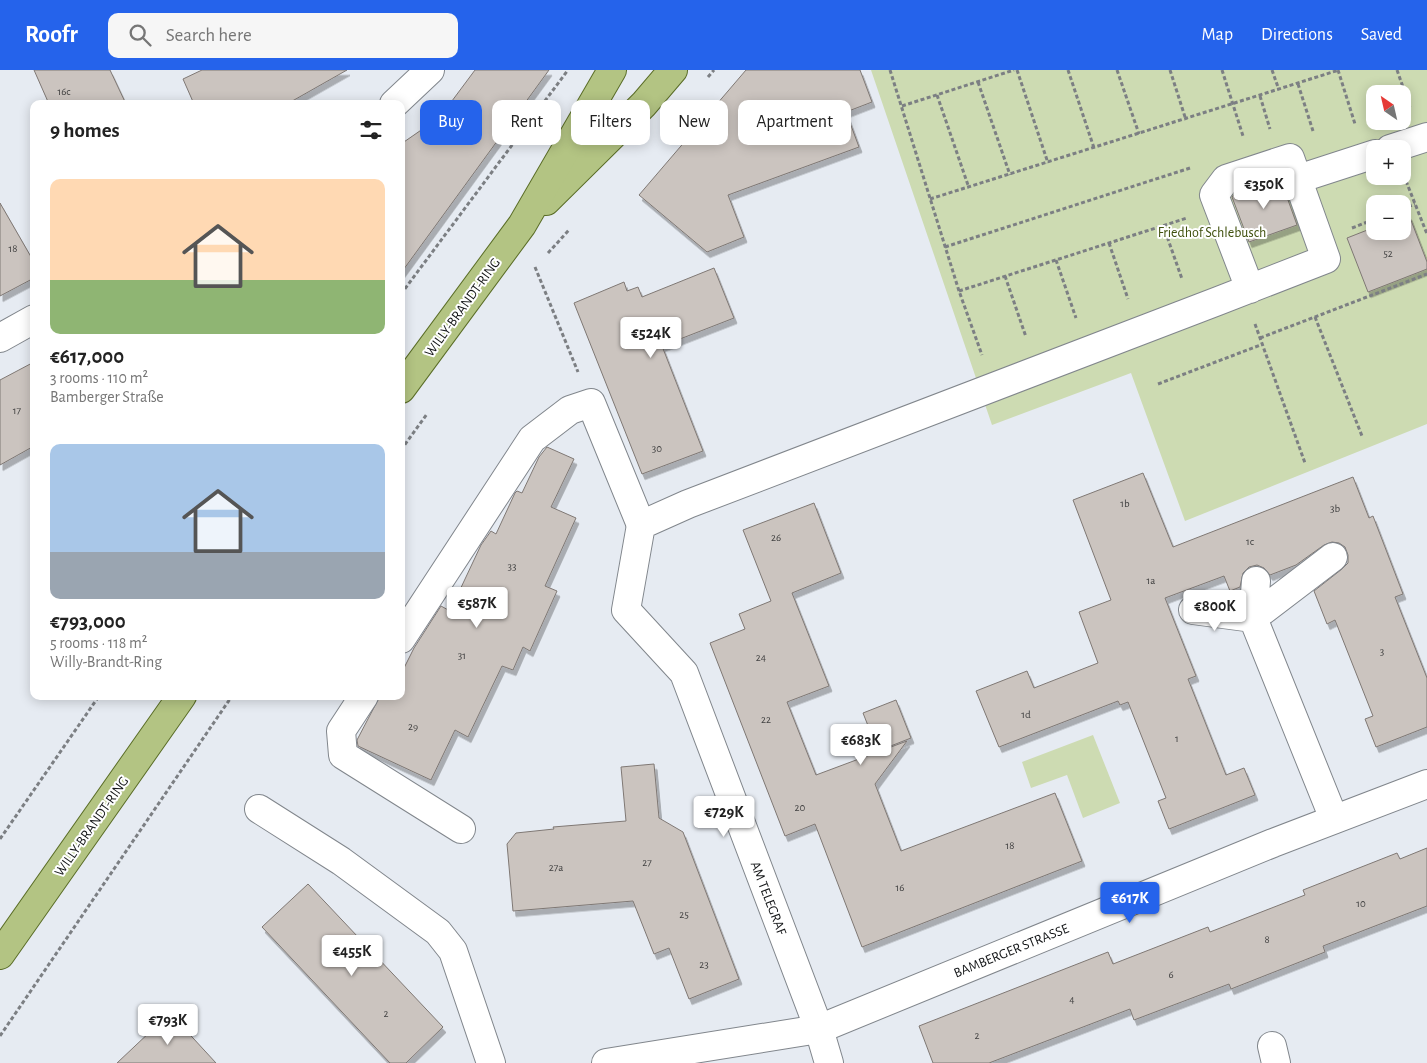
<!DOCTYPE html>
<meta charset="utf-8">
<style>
:root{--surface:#fff;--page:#f6f6f6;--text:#222;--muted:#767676;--accent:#2563eb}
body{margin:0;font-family:"Alegreya Sans",sans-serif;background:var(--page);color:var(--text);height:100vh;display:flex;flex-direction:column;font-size:19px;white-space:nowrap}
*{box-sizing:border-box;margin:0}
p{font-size:16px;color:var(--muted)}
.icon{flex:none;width:28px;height:28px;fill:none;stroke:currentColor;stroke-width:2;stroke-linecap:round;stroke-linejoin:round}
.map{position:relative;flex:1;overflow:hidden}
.panel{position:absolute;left:30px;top:30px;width:375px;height:600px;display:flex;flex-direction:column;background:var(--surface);border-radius:10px;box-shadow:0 2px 12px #0003}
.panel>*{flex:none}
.guide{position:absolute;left:420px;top:30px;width:475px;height:45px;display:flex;gap:10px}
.needle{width:32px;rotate:326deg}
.controls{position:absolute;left:1366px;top:15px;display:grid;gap:10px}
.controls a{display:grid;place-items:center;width:45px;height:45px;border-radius:10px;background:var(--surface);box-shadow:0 2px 12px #0003;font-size:25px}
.price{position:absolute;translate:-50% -42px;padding:0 11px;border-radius:5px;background:#fff;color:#222;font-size:16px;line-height:32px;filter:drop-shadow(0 1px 2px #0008)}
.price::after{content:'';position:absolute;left:50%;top:30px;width:15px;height:11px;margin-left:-8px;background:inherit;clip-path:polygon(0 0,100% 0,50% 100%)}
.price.selected{background:var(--accent);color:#fff}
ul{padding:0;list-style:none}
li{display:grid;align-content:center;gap:10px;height:265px;padding:0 20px}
li span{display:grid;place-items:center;height:155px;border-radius:10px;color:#555}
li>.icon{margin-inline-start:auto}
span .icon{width:90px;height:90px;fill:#fffc;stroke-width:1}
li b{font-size:21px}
h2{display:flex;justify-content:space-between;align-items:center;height:60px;padding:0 20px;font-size:21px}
.chip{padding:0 18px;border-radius:10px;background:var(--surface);box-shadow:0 2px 12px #0003;font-size:18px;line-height:45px}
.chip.selected{background:var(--accent);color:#fff}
header{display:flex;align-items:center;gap:30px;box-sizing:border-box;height:70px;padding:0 25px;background:var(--accent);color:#fff}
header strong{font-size:24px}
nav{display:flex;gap:28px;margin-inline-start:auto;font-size:18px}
.search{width:350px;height:45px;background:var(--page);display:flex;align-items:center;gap:12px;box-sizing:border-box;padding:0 18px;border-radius:10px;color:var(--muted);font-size:19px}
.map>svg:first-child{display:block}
.green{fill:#cddbb2;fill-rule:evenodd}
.building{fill:#cbc4bf;stroke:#7f7874;filter:url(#shadow)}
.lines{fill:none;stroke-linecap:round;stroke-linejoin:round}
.minor-casing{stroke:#81868c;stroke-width:30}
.major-casing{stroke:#5a6d27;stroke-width:30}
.path{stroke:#7c7f83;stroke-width:3;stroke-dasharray:4 2.5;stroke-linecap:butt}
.minor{stroke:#fff;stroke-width:28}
.major{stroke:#b3c483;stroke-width:28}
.labels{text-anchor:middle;stroke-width:4;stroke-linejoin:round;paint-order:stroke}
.number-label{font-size:11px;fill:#414141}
.park-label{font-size:14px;fill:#40510e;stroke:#fff}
.street-label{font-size:14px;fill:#131517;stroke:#fff}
</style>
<header>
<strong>Roofr</strong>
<div class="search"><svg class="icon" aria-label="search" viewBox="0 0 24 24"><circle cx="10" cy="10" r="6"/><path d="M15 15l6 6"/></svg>Search here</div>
<nav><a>Map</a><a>Directions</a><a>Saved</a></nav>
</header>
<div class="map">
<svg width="1427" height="993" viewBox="0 0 1427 993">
<defs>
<filter id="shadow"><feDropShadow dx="3" dy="5.5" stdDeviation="0" flood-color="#0004"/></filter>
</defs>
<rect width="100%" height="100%" fill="#e6ebf2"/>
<g class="green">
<path d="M 871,0 L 1427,0 L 1427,354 L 1185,451 L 1131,303 L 992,355 ZM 1375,24 L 1402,24 L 1402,51 L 1375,51 ZM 1375,79 L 1402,79 L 1402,106 L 1375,106 ZM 1375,134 L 1402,134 L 1402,161 L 1375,161 Z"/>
<path d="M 1093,665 L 1120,733 L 1083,748 L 1067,705 L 1031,718 L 1022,692 Z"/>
</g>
<g class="building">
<path d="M 34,0 L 110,0 L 126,34 L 49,34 Z"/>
<path d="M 202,0 L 347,0 L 287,34 L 194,34 L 183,9 Z"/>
<path d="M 475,0 L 549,0 L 401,203 L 401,74 L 440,47 Z"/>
<path d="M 746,0 L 860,0 L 872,32 L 846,42 L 859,77 L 728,125 L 744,167 L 707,182 L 639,125 Z"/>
<path d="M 1280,108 L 1297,155 L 1249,172 L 1232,127 L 1236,122 Z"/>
<path d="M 0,133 L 34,192 L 34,208 L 0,226 Z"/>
<path d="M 1409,145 L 1427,192 L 1427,199 L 1368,222 L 1347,168 L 1375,157 L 1375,161 L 1402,161 L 1402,147 Z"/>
<path d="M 714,198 L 734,248 L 662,276 L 703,381 L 642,404 L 574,233 L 624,212 L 627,221 L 638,217 L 642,227 Z"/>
<path d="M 34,292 L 34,376 L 0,395 L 0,310 Z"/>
<path d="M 547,377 L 574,389 L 551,437 L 576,448 L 545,516 L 557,521 L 530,581 L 523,577 L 513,600 L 502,596 L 468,667 L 455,660 L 431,710 L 358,676 L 357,670 L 380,626 L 401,626 L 401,604 L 414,578 L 441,536 L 450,541 L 481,475 L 491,461 L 496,464 L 515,423 L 517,421 L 522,423 L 539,387 Z"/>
<path d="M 1143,403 L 1173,477 L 1353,407 L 1369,448 L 1373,446 L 1403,524 L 1395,527 L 1427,608 L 1427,657 L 1376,677 L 1365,649 L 1373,646 L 1335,550 L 1327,554 L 1314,521 L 1342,499 L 1348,493 L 1348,485 L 1345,477 L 1339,473 L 1332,472 L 1324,475 L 1296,495 L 1270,505 L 1264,498 L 1257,495 L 1249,497 L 1243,503 L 1240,517 L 1230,521 L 1224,506 L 1165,528 L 1196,606 L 1188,609 L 1226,705 L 1244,698 L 1255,725 L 1169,759 L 1158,731 L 1166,728 L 1128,632 L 1120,635 L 1118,631 L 999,677 L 976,621 L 1027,601 L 1034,618 L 1098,593 L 1079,542 L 1111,530 L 1073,430 Z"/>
<path d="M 814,433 L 841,503 L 792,523 L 829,616 L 787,632 L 816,705 L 907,671 L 875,714 L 901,781 L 1055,723 L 1082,791 L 862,877 L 815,754 L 785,766 L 710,573 L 745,559 L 739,544 L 771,531 L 743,460 Z"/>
<path d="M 896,630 L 911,668 L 878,681 L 863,643 Z"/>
<path d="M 654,694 L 659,748 L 683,762 L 739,909 L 689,929 L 669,878 L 654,884 L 633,831 L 513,841 L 507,774 L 516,763 L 554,759 L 553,757 L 626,751 L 621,697 Z"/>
<path d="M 1427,778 L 1427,836 L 1323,876 L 1325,882 L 1231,919 L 1229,914 L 1134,950 L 1130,939 L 989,993 L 933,993 L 919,956 L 1108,882 L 1113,894 L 1208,857 L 1210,862 L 1305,825 L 1303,820 L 1397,783 L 1400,789 Z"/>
<path d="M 308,814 L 443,957 L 406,993 L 390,993 L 262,857 Z"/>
<path d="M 170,943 L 216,993 L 117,993 Z"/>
</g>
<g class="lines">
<g class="minor-casing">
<g id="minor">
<path d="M 394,34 L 430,0"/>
<path d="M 1390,79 L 1427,67"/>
<path d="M 1298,109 L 1375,84"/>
<path d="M 0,268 L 34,249"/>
<path d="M 1256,511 L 1253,548 L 1333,487"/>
<path d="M 1193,540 L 1253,548 L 1334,749"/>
<path d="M 401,569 L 532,369 L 570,340 L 591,333 L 641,455"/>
<path d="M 364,626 L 341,661 L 343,685 L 461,759"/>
<path d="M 259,739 L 341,791 L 438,862 L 453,881 L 491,993"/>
<path d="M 1272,976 L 1276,993"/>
<path d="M 606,993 L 819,959 L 1273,773 L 1427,714"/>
<path d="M 829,993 L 819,959 L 684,603 L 626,540 L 641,455 L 688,434 C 901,352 1114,272 1326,189 L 1290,88 L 1226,109 L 1214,125 L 1250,219"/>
</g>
</g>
<g class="major-casing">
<g id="major">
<path d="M 546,131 L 644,34 L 673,0"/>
<path d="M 401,319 L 522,155 L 612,0"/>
<path d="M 0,885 L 182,626"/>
</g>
</g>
<g class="path">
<path d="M 890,0 L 959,221 L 982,285"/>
<path d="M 1017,0 L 1048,93"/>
<path d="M 1068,0 L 1094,78"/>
<path d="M 1117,0 L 1139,64"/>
<path d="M 1170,0 L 1186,50"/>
<path d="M 1222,0 L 1243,66"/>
<path d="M 1272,0 L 1279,20"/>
<path d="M 1338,0 L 1355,54"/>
<path d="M 1397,0 L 1410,37"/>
<path d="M 708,7 L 714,0"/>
<path d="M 978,12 L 1010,105"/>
<path d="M 1298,14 L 1313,61"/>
<path d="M 937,25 L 969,118"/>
<path d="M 1260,26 L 1270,59"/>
<path d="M 902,36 L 1014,0"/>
<path d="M 1406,111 L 1427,164"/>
<path d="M 930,129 L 1339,0"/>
<path d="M 1402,139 L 1415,134"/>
<path d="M 1163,155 L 1182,209"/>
<path d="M 1352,158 L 1375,149"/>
<path d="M 1109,173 L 1128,229"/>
<path d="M 945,177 L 1190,98"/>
<path d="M 548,183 L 569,160"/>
<path d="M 1056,190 L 1076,248"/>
<path d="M 535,197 L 578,302"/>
<path d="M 1005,206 L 1026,267"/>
<path d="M 959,221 L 1187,148"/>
<path d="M 401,224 L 568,0"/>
<path d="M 1315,247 L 1362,366"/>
<path d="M 1255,254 L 1305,393"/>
<path d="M 1260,268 L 1427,204"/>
<path d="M 1158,314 L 1263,274"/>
<path d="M 401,380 L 427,344"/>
<path d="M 0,769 L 99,626"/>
<path d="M 0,966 L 232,626"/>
</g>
<use href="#minor" class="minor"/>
<use href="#major" class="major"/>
</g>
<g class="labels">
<g class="number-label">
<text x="64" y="25">16c</text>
<text x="13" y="182">18</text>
<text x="1388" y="187">52</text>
<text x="17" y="344">17</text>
<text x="657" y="382">30</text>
<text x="1125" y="437">1b</text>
<text x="1335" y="442">3b</text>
<text x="776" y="471">26</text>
<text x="1250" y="475">1c</text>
<text x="512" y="500">33</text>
<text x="1151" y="514">1a</text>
<text x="1382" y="585">3</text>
<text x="462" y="589">31</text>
<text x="761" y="591">24</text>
<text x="1026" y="648">1d</text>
<text x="766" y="653">22</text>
<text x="413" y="660">29</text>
<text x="1177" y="672">1</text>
<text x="800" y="741">20</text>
<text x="1010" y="779">18</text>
<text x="647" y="796">27</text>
<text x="556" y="801">27a</text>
<text x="900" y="821">16</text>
<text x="1361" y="837">10</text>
<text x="684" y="848">25</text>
<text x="1267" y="873">8</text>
<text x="704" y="898">23</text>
<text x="1171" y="908">6</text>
<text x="1072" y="933">4</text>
<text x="386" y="947">2</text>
<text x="977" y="969">2</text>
</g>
<g class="park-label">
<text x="1212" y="167">Friedhof Schlebusch</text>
</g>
<g class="street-label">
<text transform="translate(462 237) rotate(-54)" y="5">WILLY-BRANDT-RING</text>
<text transform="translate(91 756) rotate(-55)" y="5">WILLY-BRANDT-RING</text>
<text transform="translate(769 828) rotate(69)" y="5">AM TELEGRAF</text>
<text transform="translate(1011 880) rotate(-22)" y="5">BAMBERGER STRASSE</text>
</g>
</g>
</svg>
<div class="controls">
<a><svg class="needle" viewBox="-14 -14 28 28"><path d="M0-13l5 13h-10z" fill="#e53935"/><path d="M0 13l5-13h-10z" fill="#767676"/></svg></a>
<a>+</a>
<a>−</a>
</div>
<b class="price" style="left:1264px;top:140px">€350K</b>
<b class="price" style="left:651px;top:289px">€524K</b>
<b class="price" style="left:477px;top:559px">€587K</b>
<b class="price" style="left:1215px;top:562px">€800K</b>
<b class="price" style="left:861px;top:696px">€683K</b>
<b class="price" style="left:724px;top:768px">€729K</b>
<b class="price selected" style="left:1130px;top:854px">€617K</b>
<b class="price" style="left:352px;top:907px">€455K</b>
<b class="price" style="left:168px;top:976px">€793K</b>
<div class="guide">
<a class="chip selected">Buy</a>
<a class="chip">Rent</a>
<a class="chip">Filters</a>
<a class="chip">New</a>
<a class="chip">Apartment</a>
</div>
<section class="panel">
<h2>9 homes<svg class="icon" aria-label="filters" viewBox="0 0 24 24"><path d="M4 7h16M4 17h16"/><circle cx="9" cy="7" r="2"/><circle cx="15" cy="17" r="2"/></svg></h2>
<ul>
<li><span style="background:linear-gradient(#ffd9b3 65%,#8fb573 0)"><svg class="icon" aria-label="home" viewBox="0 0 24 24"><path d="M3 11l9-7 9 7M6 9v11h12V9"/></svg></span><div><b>€617,000</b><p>3 rooms · 110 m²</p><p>Bamberger Straße</p></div></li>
<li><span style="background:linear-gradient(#a9c7e8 70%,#9aa5b1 0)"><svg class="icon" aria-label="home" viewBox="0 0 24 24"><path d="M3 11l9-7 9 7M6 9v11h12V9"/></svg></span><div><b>€793,000</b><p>5 rooms · 118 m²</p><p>Willy-Brandt-Ring</p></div></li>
</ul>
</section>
</div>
